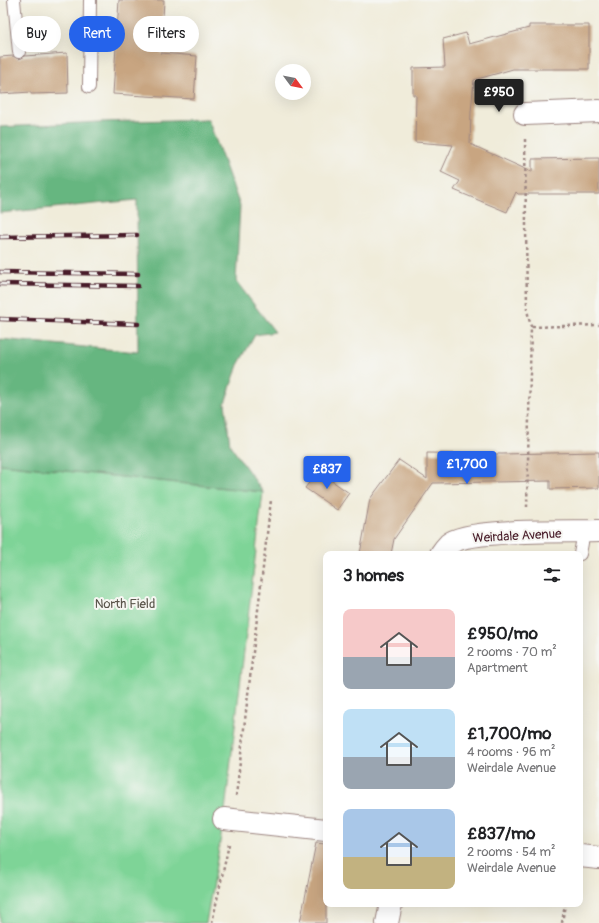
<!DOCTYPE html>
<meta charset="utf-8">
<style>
:root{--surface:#fff;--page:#f2f2f2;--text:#202124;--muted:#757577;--accent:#2563eb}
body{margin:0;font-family:Pangolin,sans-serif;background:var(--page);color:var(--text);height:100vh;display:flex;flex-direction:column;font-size:15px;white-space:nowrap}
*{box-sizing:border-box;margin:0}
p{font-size:13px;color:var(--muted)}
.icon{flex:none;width:22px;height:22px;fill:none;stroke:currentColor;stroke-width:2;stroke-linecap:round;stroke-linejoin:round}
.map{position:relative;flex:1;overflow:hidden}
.side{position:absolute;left:323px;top:551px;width:260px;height:356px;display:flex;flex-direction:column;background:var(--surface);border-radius:8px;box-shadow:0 4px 16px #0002}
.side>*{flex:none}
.banner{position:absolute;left:12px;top:16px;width:251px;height:36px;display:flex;gap:8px}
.needle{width:26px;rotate:122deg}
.tools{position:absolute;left:275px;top:64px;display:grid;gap:8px}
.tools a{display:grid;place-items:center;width:36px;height:36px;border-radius:50%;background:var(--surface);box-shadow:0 4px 16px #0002;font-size:20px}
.price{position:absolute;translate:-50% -34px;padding:0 9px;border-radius:4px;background:var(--accent);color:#fff;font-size:13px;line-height:26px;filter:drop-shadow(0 1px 2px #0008)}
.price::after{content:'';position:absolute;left:50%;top:24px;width:12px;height:9px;margin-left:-6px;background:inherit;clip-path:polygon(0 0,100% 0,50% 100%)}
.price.current{background:#222;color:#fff}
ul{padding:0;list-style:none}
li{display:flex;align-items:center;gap:12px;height:100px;padding:0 20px}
li span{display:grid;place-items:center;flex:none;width:112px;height:80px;border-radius:8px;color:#555}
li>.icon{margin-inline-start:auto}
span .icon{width:48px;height:48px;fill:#fffc;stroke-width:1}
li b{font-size:17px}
h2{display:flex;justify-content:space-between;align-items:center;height:48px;padding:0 20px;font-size:17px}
.pill{padding:0 14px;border-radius:18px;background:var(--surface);box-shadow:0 4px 16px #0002;font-size:14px;line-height:36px}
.pill.current{background:var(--accent);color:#fff}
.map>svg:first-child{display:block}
.green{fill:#7ed497;stroke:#647a61}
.forest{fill:#66b680;stroke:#586a56}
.building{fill:#c8a581}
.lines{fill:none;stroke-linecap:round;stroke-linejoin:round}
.lane-casing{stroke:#9d8682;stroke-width:14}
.street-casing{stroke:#9d8682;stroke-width:24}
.path{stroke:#9d8682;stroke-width:2.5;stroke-dasharray:3 3;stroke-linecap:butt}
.lane{stroke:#fff;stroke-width:12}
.street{stroke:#fff;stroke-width:22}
.rail-casing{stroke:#4a1f2b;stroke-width:4.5}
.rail{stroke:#f6f6f2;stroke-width:3;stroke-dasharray:9;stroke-linecap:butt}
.labels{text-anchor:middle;stroke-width:4;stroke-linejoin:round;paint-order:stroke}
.street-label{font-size:13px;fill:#4a1f2b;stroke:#f6f6f2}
.park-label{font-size:13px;fill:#5a554b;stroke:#f6f6f2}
</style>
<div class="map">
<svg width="599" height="923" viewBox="0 0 599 923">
<rect width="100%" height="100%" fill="#f6f6f2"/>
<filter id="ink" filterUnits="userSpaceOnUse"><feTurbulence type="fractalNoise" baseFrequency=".025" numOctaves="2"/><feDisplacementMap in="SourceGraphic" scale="8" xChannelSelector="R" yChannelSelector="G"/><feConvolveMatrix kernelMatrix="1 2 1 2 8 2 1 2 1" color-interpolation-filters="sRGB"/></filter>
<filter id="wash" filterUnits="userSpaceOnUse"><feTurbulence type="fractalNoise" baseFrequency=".012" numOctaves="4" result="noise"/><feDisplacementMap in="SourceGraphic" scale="16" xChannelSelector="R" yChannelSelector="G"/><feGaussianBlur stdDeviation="0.9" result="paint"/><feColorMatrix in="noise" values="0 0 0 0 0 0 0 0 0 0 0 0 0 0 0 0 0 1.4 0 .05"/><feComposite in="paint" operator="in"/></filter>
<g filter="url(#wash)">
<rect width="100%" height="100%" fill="#f0ecda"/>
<path class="green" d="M 0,464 L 263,492 L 224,819 L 206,923 L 0,923 Z"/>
<path class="forest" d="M 208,119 L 240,206 L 236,281 L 275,332 L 255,335 L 238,365 L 225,403 L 230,445 L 263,492 L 0,464 L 0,339 L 138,352 L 137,200 L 0,213 L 0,127 L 99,122 Z"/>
<g id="blocks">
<g class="building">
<path d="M 119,0 L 164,0 L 161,53 L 197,56 L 194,99 L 113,94 Z"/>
<path d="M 529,25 L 589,25 L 589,69 L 513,69 L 474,80 L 471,112 L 470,144 L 532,172 L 532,159 L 599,158 L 599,194 L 518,194 L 516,192 L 507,212 L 454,190 L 460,181 L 441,172 L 453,145 L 415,142 L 416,95 L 413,95 L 413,68 L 445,67 L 443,39 L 466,33 L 469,44 L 529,28 Z"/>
<path d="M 67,53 L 68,93 L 31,94 L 31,92 L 0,94 L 0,57 L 13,56 L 19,59 L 25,56 Z"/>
<path d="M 599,452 L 599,488 L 550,489 L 550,481 L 433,483 L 394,539 L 391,554 L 360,554 L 370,499 L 399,460 L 427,479 L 427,453 L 502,454 Z"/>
<path d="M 318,471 L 349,493 L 337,510 L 305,488 Z"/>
<path d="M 316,843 L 326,844 L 326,923 L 300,923 Z"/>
</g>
</g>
</g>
<g filter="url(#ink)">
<use href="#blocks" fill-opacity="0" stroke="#9d8682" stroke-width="1"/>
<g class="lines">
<g class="lane-casing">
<g id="lane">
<path d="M 14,0 L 19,52"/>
<path d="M 89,87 L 90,0"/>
<path d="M 580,554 L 584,532"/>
</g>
</g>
<g class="street-casing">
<g id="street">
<path d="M 525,114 L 599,111"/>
<path d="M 441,554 C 443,551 446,547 449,544 C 468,528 570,532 599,531"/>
<path d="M 224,819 L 326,830"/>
<path d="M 580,856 L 599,858"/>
<path d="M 387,923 L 391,904"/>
</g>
</g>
<g class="path">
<path d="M 525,139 L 527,310 L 531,327 L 527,507"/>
<path d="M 532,327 L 599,325"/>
<path d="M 236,796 L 271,500"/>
<path d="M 212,923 L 229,844"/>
<path d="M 562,923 L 565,904"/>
</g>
<use href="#lane" class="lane"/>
<use href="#street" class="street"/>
<g class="rail-casing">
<g id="rail">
<path d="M 0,237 L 137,235"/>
<path d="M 0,272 L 138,274"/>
<path d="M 0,284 L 138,286"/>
<path d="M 0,319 L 138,324"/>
</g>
</g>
<use href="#rail" class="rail"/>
</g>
</g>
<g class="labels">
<g class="street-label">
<text transform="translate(517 535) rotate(-3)" y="5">Weirdale Avenue</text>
</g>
<g class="park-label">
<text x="125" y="608">North Field</text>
</g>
</g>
</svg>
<div class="tools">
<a><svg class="needle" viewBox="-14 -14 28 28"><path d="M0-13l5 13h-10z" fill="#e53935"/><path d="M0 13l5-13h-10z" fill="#757577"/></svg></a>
</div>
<b class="price current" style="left:499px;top:113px">£950</b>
<b class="price" style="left:467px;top:485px">£1,700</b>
<b class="price" style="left:327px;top:490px">£837</b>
<div class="banner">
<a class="pill">Buy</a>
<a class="pill current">Rent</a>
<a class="pill">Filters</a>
</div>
<section class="side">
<h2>3 homes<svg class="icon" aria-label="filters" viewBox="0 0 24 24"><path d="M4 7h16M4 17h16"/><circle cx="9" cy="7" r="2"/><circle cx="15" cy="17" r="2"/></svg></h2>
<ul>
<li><span style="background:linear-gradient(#f6c9c9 60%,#9aa5b1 0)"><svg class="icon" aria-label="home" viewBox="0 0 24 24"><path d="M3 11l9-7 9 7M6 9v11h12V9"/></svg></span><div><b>£950/mo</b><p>2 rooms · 70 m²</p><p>Apartment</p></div></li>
<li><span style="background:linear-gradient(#bfe0f5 60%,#9aa5b1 0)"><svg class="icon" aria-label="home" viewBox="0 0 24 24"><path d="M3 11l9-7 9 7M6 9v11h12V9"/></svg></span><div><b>£1,700/mo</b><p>4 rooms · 96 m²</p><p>Weirdale Avenue</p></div></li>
<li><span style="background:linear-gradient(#a9c7e8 60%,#c2b280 0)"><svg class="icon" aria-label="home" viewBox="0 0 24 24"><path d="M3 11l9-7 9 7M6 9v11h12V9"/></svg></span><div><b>£837/mo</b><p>2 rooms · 54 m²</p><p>Weirdale Avenue</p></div></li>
</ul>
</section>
</div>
